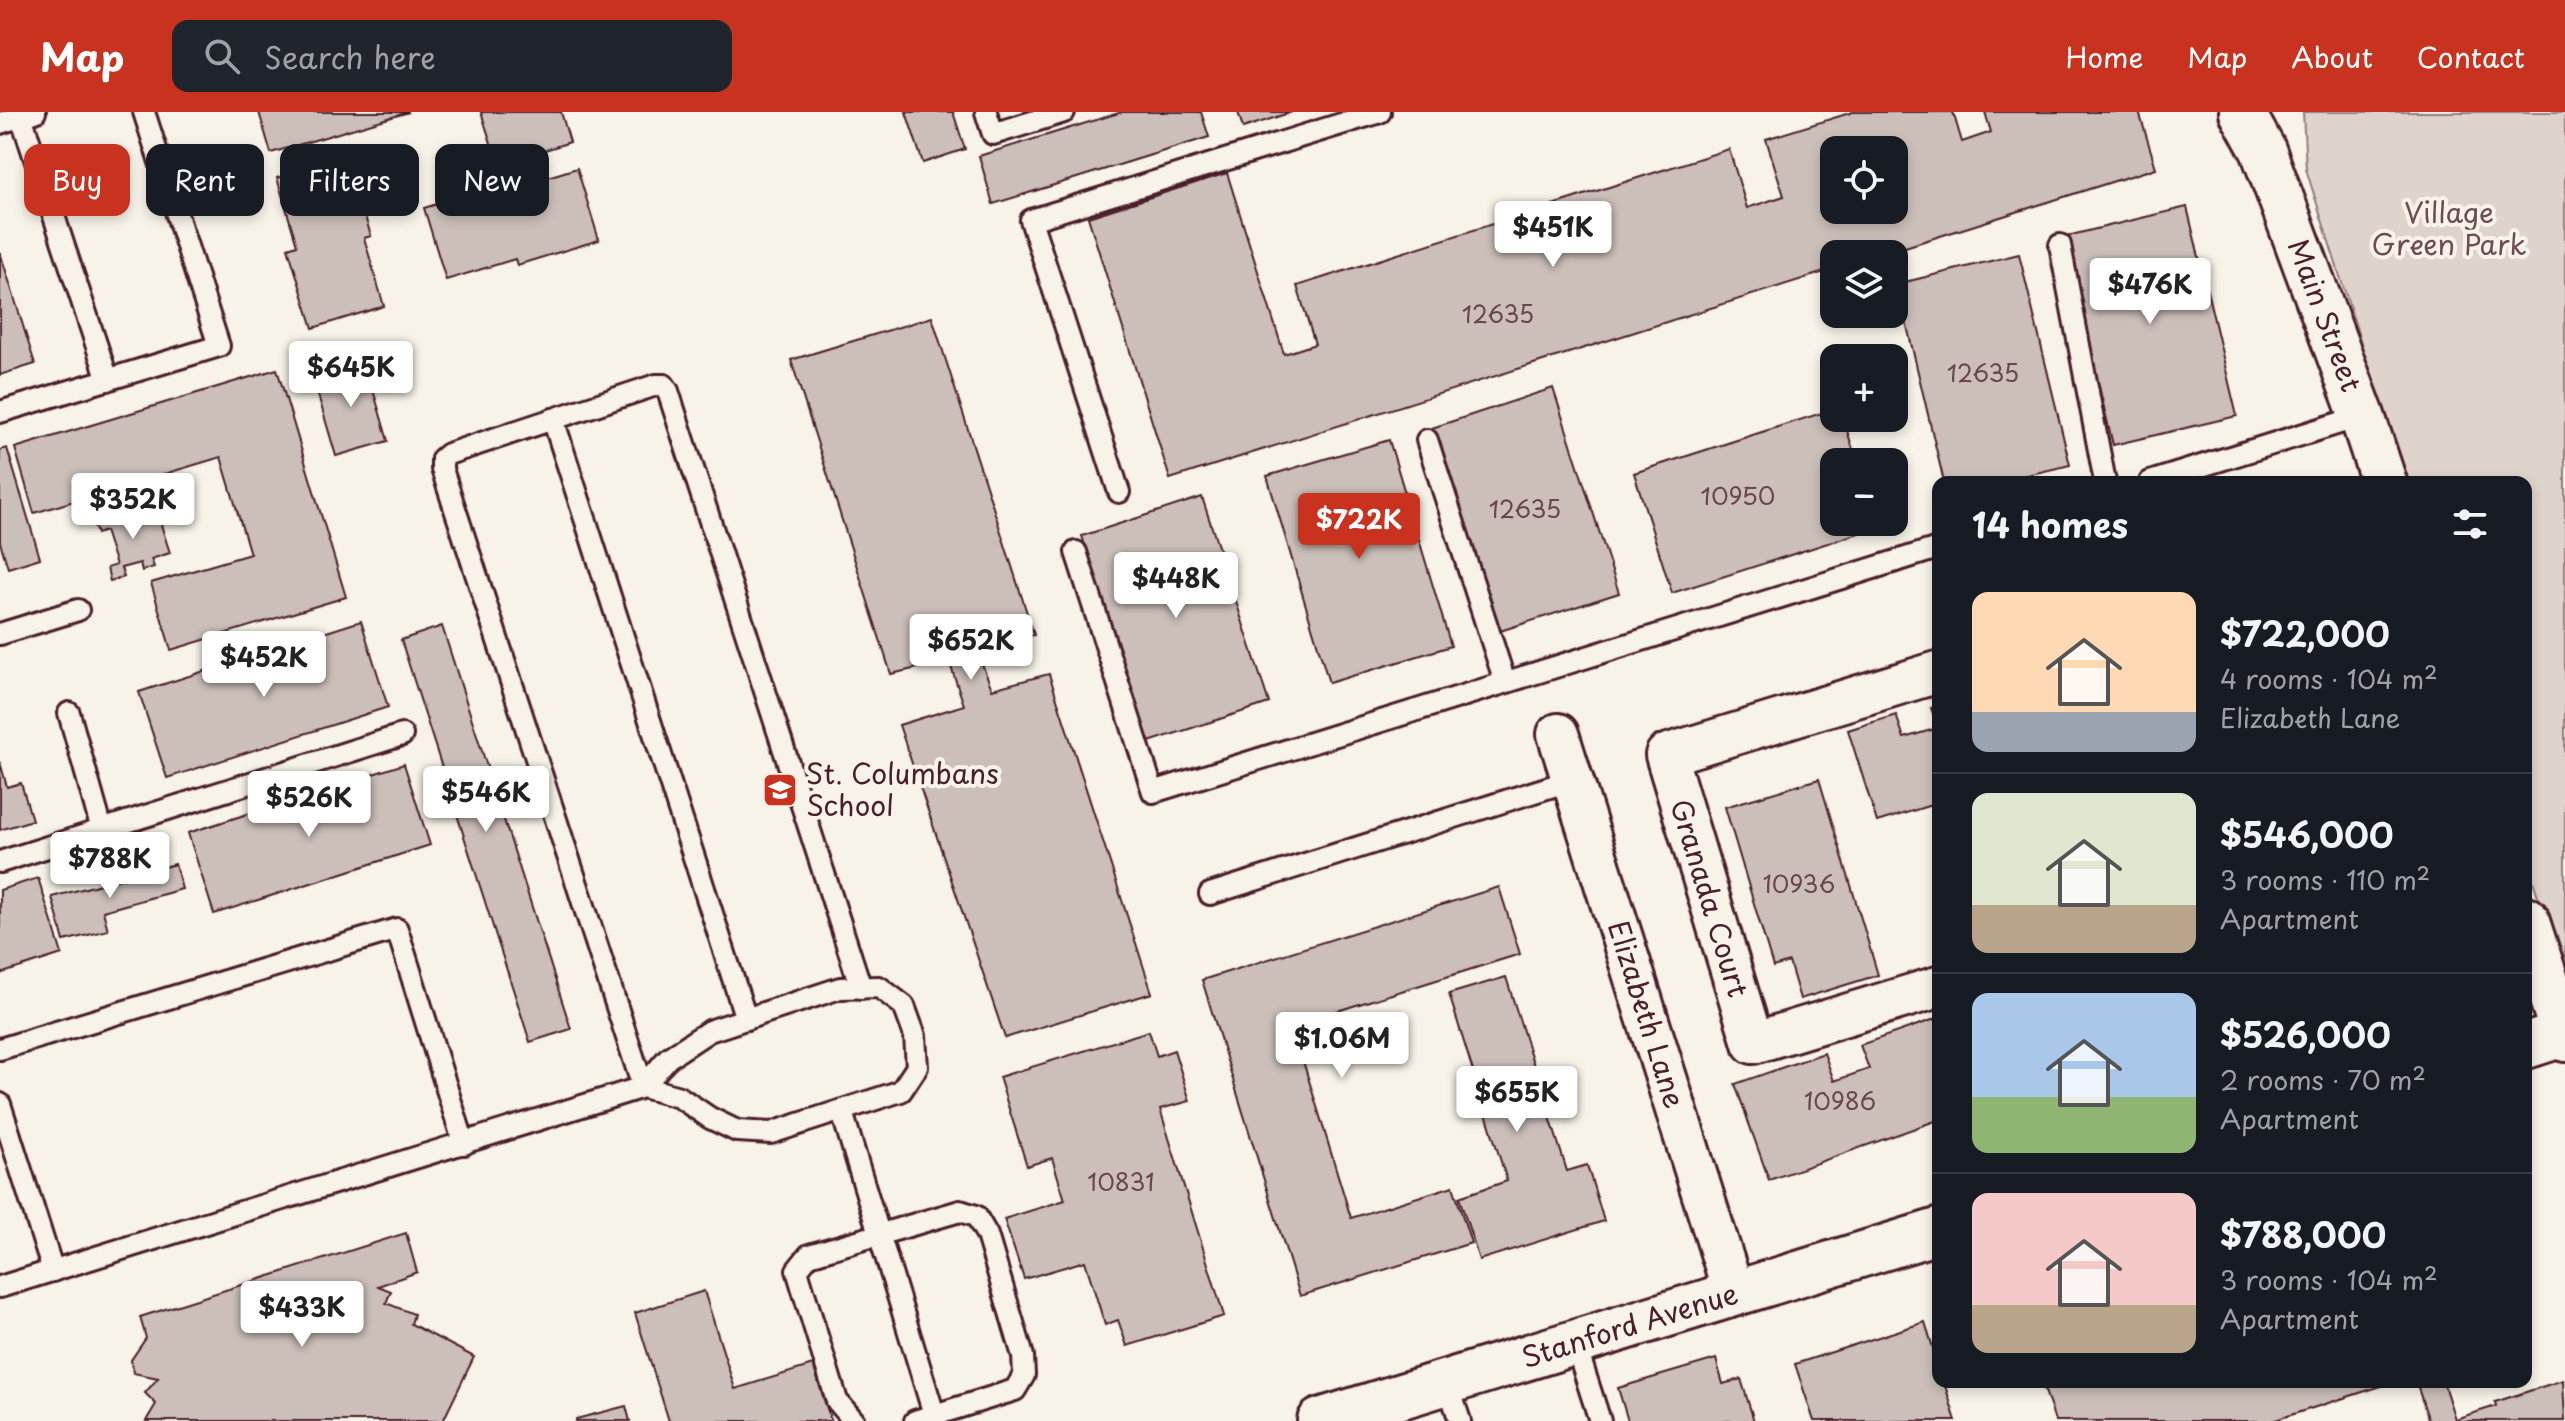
<!DOCTYPE html>
<meta charset="utf-8">
<style>
:root{--surface:#171b24;--page:#20242c;--text:#f1f3f6;--muted:#9ea1a6;--line:#363941;--accent:#c8321e}
body{margin:0;font-family:"Playpen Sans",sans-serif;background:var(--page);color:var(--text);height:100vh;display:flex;flex-direction:column;font-size:30px;white-space:nowrap}
*{box-sizing:border-box;margin:0}
p{font-size:26px;color:var(--muted)}
.icon{flex:none;width:44px;height:44px;fill:none;stroke:currentColor;stroke-width:2;stroke-linecap:round;stroke-linejoin:round}
.map{position:relative;flex:1;overflow:hidden}
.sheet{position:absolute;left:1932px;top:364px;width:600px;height:912px;display:flex;flex-direction:column;background:var(--surface);border-radius:16px;box-shadow:0 4px 12px #0003}
.sheet>*{flex:none}
.hud{position:absolute;left:24px;top:32px;width:760px;height:72px;display:flex;gap:16px}
.tools{position:absolute;left:1820px;top:24px;display:grid;gap:16px}
.tools a{display:grid;place-items:center;width:88px;height:88px;border-radius:16px;background:var(--surface);box-shadow:0 4px 12px #0003;font-size:40px}
.price{position:absolute;translate:-50% -68px;padding:0 18px;border-radius:8px;background:#fff;color:#222;font-size:26px;line-height:52px;filter:drop-shadow(0 2px 4px #0008)}
.price::after{content:'';position:absolute;left:50%;top:48px;width:24px;height:18px;margin-left:-12px;background:inherit;clip-path:polygon(0 0,100% 0,50% 100%)}
.price.current{background:var(--accent);color:#fff}
ul{padding:0;list-style:none}
li{display:flex;align-items:center;gap:24px;height:200px;padding:0 40px}
li+li{border-top:2px solid var(--line)}
li span{display:grid;place-items:center;flex:none;width:224px;height:160px;border-radius:16px;color:#555}
li>.icon{margin-inline-start:auto}
span .icon{width:96px;height:96px;fill:#fffc;stroke-width:1}
li b{font-size:34px}
h2{display:flex;justify-content:space-between;align-items:center;height:96px;padding:0 40px;font-size:34px}
.tag{padding:0 28px;border-radius:16px;background:var(--surface);box-shadow:0 4px 12px #0003;font-size:28px;line-height:72px}
.tag.current{background:var(--accent);color:#fff}
header{display:flex;align-items:center;gap:48px;box-sizing:border-box;height:112px;padding:0 40px;background:var(--accent);color:#fff}
header strong{font-size:38px}
nav{display:flex;gap:44px;margin-inline-start:auto;font-size:28px}
.search{width:560px;height:72px;background:var(--page);display:flex;align-items:center;gap:20px;box-sizing:border-box;padding:0 28px;border-radius:16px;color:var(--muted);font-size:30px}
.map>svg:first-child{display:block}
.green{fill:#ded4cc;stroke:#947a7c;stroke-width:2}
.building{fill:#ccbfb9;stroke:#4a1f2b;stroke-width:2;fill-rule:evenodd}
.lines{fill:none;stroke-linecap:round;stroke-linejoin:round}
.lane-casing{stroke:#4a1f2b;stroke-width:26}
.street-casing{stroke:#4a1f2b;stroke-width:46}
.secondary-casing{stroke:#4a1f2b;stroke-width:50}
.lane{stroke:#f7f3e8;stroke-width:20}
.street{stroke:#f7f3e8;stroke-width:40}
.secondary{stroke:#f7f3e8;stroke-width:44}
.labels{text-anchor:middle;stroke-width:8;stroke-linejoin:round;paint-order:stroke}
.number-label{font-size:24px;fill:#6a474e}
.park-label{font-size:28px;fill:#6f4c53;stroke:#f7f3e8}
.street-label{font-size:28px;fill:#4a1f2b;stroke:#f7f3e8}
.poi-label{font-size:28px;fill:#4a1f2b;stroke:#f7f3e8;text-anchor:start}
</style>
<header>
<strong>Map</strong>
<div class="search"><svg class="icon" aria-label="search" viewBox="0 0 24 24"><circle cx="10" cy="10" r="6"/><path d="M15 15l6 6"/></svg>Search here</div>
<nav><a>Home</a><a>Map</a><a>About</a><a>Contact</a></nav>
</header>
<div class="map">
<svg width="2565" height="1309" viewBox="0 0 2565 1309">
<rect width="100%" height="100%" fill="#f7f3e8"/>
<filter id="ink" filterUnits="userSpaceOnUse"><feTurbulence type="fractalNoise" baseFrequency=".0125" numOctaves="2"/><feDisplacementMap in="SourceGraphic" scale="16" xChannelSelector="R" yChannelSelector="G"/><feConvolveMatrix kernelMatrix="1 2 1 2 8 2 1 2 1" color-interpolation-filters="sRGB"/></filter>
<g filter="url(#ink)">
<path class="green" d="M 2303,0 L 2565,0 L 2565,865 L 2526,748 L 2526,370 L 2405,370 L 2306,57 Z"/>
<g class="building">
<path d="M 259,0 L 409,0 L 271,41 Z"/>
<path d="M 481,0 L 561,0 L 570,30 L 498,53 Z"/>
<path d="M 906,0 L 953,0 L 965,37 L 923,51 Z"/>
<path d="M 1122,0 L 1201,0 L 1209,25 L 993,92 L 979,44 Z"/>
<path d="M 1238,0 L 1292,0 L 1243,16 Z"/>
<path d="M 1853,0 L 1953,0 L 1962,30 L 1991,20 L 1985,0 L 2139,0 L 2156,56 L 1883,142 L 1834,142 L 1834,157 L 1170,367 L 1088,105 L 1227,61 L 1284,242 L 1315,232 L 1297,174 L 1729,37 L 1747,96 L 1784,84 L 1766,27 ZM 1834,38 L 1894,38 L 1894,98 L 1834,98 Z"/>
<path d="M 347,45 L 371,124 L 364,126 L 384,194 L 313,216 L 288,136 L 297,133 L 277,66 Z"/>
<path d="M 577,56 L 599,128 L 517,153 L 515,147 L 446,168 L 424,96 L 500,73 L 502,79 Z"/>
<path d="M 2187,95 L 2237,304 L 2113,333 L 2063,125 Z"/>
<path d="M 0,140 L 35,252 L 0,263 Z"/>
<path d="M 2019,142 L 2070,353 L 1997,370 L 1944,370 L 1897,172 Z"/>
<path d="M 932,205 L 1034,523 L 976,537 L 992,577 L 1049,562 L 1152,881 L 1005,926 L 899,613 L 964,593 L 949,549 L 891,562 L 791,248 Z"/>
<path d="M 365,250 L 388,329 L 336,344 L 313,266 Z"/>
<path d="M 277,257 L 346,485 L 171,538 L 151,471 L 250,442 L 221,345 L 34,401 L 15,336 Z"/>
<path d="M 1553,276 L 1619,481 L 1497,520 L 1432,316 Z"/>
<path d="M 1834,297 L 1834,306 L 1843,306 L 1857,350 L 1834,350 L 1834,410 L 1876,410 L 1878,415 L 1672,481 L 1634,361 Z"/>
<path d="M 1389,328 L 1451,534 L 1329,571 L 1267,364 Z"/>
<path d="M 7,336 L 40,446 L 8,456 L 0,430 L 0,338 Z"/>
<path d="M 1202,385 L 1269,591 L 1149,630 L 1082,424 Z"/>
<path d="M 135,397 L 138,406 L 157,400 L 170,441 L 151,447 L 154,455 L 142,459 L 140,451 L 121,456 L 124,465 L 110,469 L 107,456 L 116,453 L 105,419 L 97,422 L 93,411 Z"/>
<path d="M 361,509 L 388,595 L 167,666 L 139,580 Z"/>
<path d="M 442,514 L 571,917 L 530,930 L 401,528 Z"/>
<path d="M 1938,594 L 1938,691 L 1877,710 L 1848,618 L 1896,603 L 1904,626 L 1938,616 L 1931,596 Z"/>
<path d="M 0,650 L 7,675 L 21,671 L 32,708 L 0,718 Z"/>
<path d="M 404,652 L 430,733 L 214,802 L 188,721 Z"/>
<path d="M 1819,667 L 1878,863 L 1800,887 L 1789,850 L 1773,855 L 1725,695 Z"/>
<path d="M 175,752 L 182,777 L 103,799 L 108,818 L 64,829 L 52,785 Z"/>
<path d="M 38,766 L 62,842 L 0,862 L 0,778 Z"/>
<path d="M 1499,775 L 1520,842 L 1289,914 L 1300,950 L 1303,949 L 1351,1106 L 1453,1074 L 1471,1131 L 1300,1184 L 1202,868 Z"/>
<path d="M 1506,865 L 1567,1059 L 1587,1053 L 1604,1109 L 1479,1148 L 1459,1085 L 1507,1069 L 1449,882 Z"/>
<path d="M 1938,906 L 1938,1008 L 1769,1068 L 1735,972 L 1824,941 L 1834,969 L 1869,957 L 1860,933 Z"/>
<path d="M 1149,919 L 1157,944 L 1174,938 L 1190,989 L 1160,997 L 1224,1204 L 1127,1234 L 1118,1208 L 1105,1213 L 1085,1149 L 1024,1167 L 1004,1107 L 1065,1088 L 1052,1046 L 1027,1054 L 999,965 Z"/>
<path d="M 406,1121 L 417,1160 L 378,1174 L 391,1179 L 386,1191 L 414,1202 L 411,1212 L 474,1245 L 443,1309 L 146,1309 L 156,1292 L 145,1281 L 158,1266 L 133,1261 L 131,1248 L 146,1226 L 140,1205 Z"/>
<path d="M 704,1179 L 735,1277 L 813,1253 L 831,1309 L 669,1309 L 635,1201 Z"/>
<path d="M 1925,1210 L 1938,1252 L 1938,1270 L 1944,1270 L 1956,1309 L 1814,1309 L 1795,1252 Z"/>
<path d="M 1716,1247 L 1723,1272 L 1741,1267 L 1754,1309 L 1628,1309 L 1618,1276 Z"/>
<path d="M 2563,1268 L 2565,1309 L 2429,1309 L 2416,1270 L 2443,1270 L 2455,1307 L 2496,1294 L 2495,1290 Z"/>
<path d="M 2042,1270 L 2182,1270 L 2184,1275 L 2199,1270 L 2394,1270 L 2272,1309 L 2055,1309 Z"/>
<path d="M 626,1294 L 630,1309 L 576,1309 L 576,1307 Z"/>
</g>
<g class="lines">
<g class="lane-casing">
<g id="lane">
<path d="M 986,0 L 993,22 L 1064,0"/>
<path d="M 21,4 L 108,268"/>
<path d="M 0,11 L 35,0"/>
<path d="M 2060,133 L 2105,370"/>
<path d="M 0,300 L 219,234 L 144,0"/>
<path d="M 553,307 L 746,907"/>
<path d="M 1427,328 L 1505,570"/>
<path d="M 2150,370 L 2362,304"/>
<path d="M 1119,380 L 1031,108 L 1380,0"/>
<path d="M 1076,440 L 1153,680 L 1938,436"/>
<path d="M 0,522 L 78,498"/>
<path d="M 69,601 L 102,718"/>
<path d="M 0,750 L 402,623"/>
<path d="M 1210,782 L 1572,668"/>
<path d="M 0,937 L 397,817 L 464,1032"/>
<path d="M 643,975 L 442,357 L 442,347 L 448,342 L 656,273 L 664,273 L 668,279 L 861,876"/>
<path d="M 0,992 L 53,1159"/>
<path d="M 842,1000 L 936,1309"/>
<path d="M 0,1175 L 643,975 L 679,985 L 710,1006 L 737,1019 L 771,1021 L 901,979 L 917,955 L 915,924 L 904,894 L 879,875 L 840,876 L 709,919 L 668,946 L 643,975"/>
<path d="M 1575,1231 L 1600,1309"/>
<path d="M 1447,1270 L 1460,1309"/>
<path d="M 854,1309 L 837,1289 L 797,1158 L 809,1143 L 960,1099 L 976,1104 L 987,1123 L 1023,1244 L 1024,1263 L 1015,1278 L 915,1309"/>
</g>
</g>
<g class="street-casing">
<g id="street">
<path id="s1" d="M 1938,560 L 1666,643 L 1753,931 L 1938,875"/>
<path id="s2" d="M 1558,622 L 1734,1182"/>
</g>
</g>
<g class="secondary-casing">
<g id="secondary">
<path id="s3" d="M 2242,0 L 2263,38 L 2362,304 L 2384,370"/>
<path d="M 2526,807 L 2565,927"/>
<path d="M 2526,934 L 2563,922"/>
<path id="s4" d="M 1320,1309 L 1938,1119"/>
</g>
</g>
<use href="#lane" class="lane"/>
<use href="#street" class="street"/>
<use href="#secondary" class="secondary"/>
</g>
</g>
<defs>
<g id="school-square" transform="scale(1.8)"><rect x="-9" y="-9" width="18" height="18" rx="4" fill="#c8321e" stroke="#f7f3e8"/><path d="M0-5L7-2L0 1L-7-2ZM-4 1L0 2.5L4 1V4Q0 6-4 4Z" fill="#fff"/></g>
</defs>
<g fill-rule="evenodd">
<use href="#school-square" x="780" y="678"/>
</g>
<g class="labels">
<g class="number-label">
<text x="1498" y="211">12635</text>
<text x="1983" y="270">12635</text>
<text x="1738" y="393">10950</text>
<text x="1525" y="406">12635</text>
<text x="1799" y="781">10936</text>
<text x="1840" y="998">10986</text>
<text x="1121" y="1079">10831</text>
</g>
<g class="park-label">
<text x="2449" y="111">Village<tspan x="2449" dy="32">Green Park</tspan></text>
</g>
<g class="street-label">
<text dy="10" stroke="none"><textPath href="#s3" startOffset="220">Main Street</textPath></text>
<text dy="10" stroke="none"><textPath href="#s1" startOffset="434">Granada Court</textPath></text>
<text dy="10" stroke="none"><textPath href="#s2" startOffset="294">Elizabeth Lane</textPath></text>
<text dy="10" stroke="none"><textPath href="#s4" startOffset="324">Stanford Avenue</textPath></text>
</g>
<g class="poi-label">
<text x="806" y="672">St. Columbans<tspan x="806" dy="32">School</tspan></text>
</g>
</g>
</svg>
<div class="tools">
<a><svg class="icon" aria-label="locate" viewBox="0 0 24 24"><circle cx="12" cy="12" r="6"/><path d="M12 2v4M12 18v4M2 12h4M18 12h4"/></svg></a>
<a><svg class="icon" aria-label="layers" viewBox="0 0 24 24"><path d="M12 4l9 5-9 5-9-5zM3 14l9 5 9-5"/></svg></a>
<a>+</a>
<a>−</a>
</div>
<b class="price" style="left:1553px;top:157px">$451K</b>
<b class="price" style="left:2150px;top:214px">$476K</b>
<b class="price" style="left:351px;top:297px">$645K</b>
<b class="price" style="left:133px;top:429px">$352K</b>
<b class="price current" style="left:1359px;top:449px">$722K</b>
<b class="price" style="left:1176px;top:508px">$448K</b>
<b class="price" style="left:971px;top:570px">$652K</b>
<b class="price" style="left:264px;top:587px">$452K</b>
<b class="price" style="left:486px;top:722px">$546K</b>
<b class="price" style="left:309px;top:727px">$526K</b>
<b class="price" style="left:110px;top:788px">$788K</b>
<b class="price" style="left:1342px;top:968px">$1.06M</b>
<b class="price" style="left:1517px;top:1022px">$655K</b>
<b class="price" style="left:302px;top:1237px">$433K</b>
<div class="hud">
<a class="tag current">Buy</a>
<a class="tag">Rent</a>
<a class="tag">Filters</a>
<a class="tag">New</a>
</div>
<section class="sheet">
<h2>14 homes<svg class="icon" aria-label="filters" viewBox="0 0 24 24"><path d="M4 7h16M4 17h16"/><circle cx="9" cy="7" r="2"/><circle cx="15" cy="17" r="2"/></svg></h2>
<ul>
<li><span style="background:linear-gradient(#ffd9b3 75%,#9aa5b1 0)"><svg class="icon" aria-label="home" viewBox="0 0 24 24"><path d="M3 11l9-7 9 7M6 9v11h12V9"/></svg></span><div><b>$722,000</b><p>4 rooms · 104 m²</p><p>Elizabeth Lane</p></div></li>
<li><span style="background:linear-gradient(#dfe7d0 70%,#b9a48a 0)"><svg class="icon" aria-label="home" viewBox="0 0 24 24"><path d="M3 11l9-7 9 7M6 9v11h12V9"/></svg></span><div><b>$546,000</b><p>3 rooms · 110 m²</p><p>Apartment</p></div></li>
<li><span style="background:linear-gradient(#a9c7e8 65%,#8fb573 0)"><svg class="icon" aria-label="home" viewBox="0 0 24 24"><path d="M3 11l9-7 9 7M6 9v11h12V9"/></svg></span><div><b>$526,000</b><p>2 rooms · 70 m²</p><p>Apartment</p></div></li>
<li><span style="background:linear-gradient(#f6c9c9 70%,#b9a48a 0)"><svg class="icon" aria-label="home" viewBox="0 0 24 24"><path d="M3 11l9-7 9 7M6 9v11h12V9"/></svg></span><div><b>$788,000</b><p>3 rooms · 104 m²</p><p>Apartment</p></div></li>
</ul>
</section>
</div>
